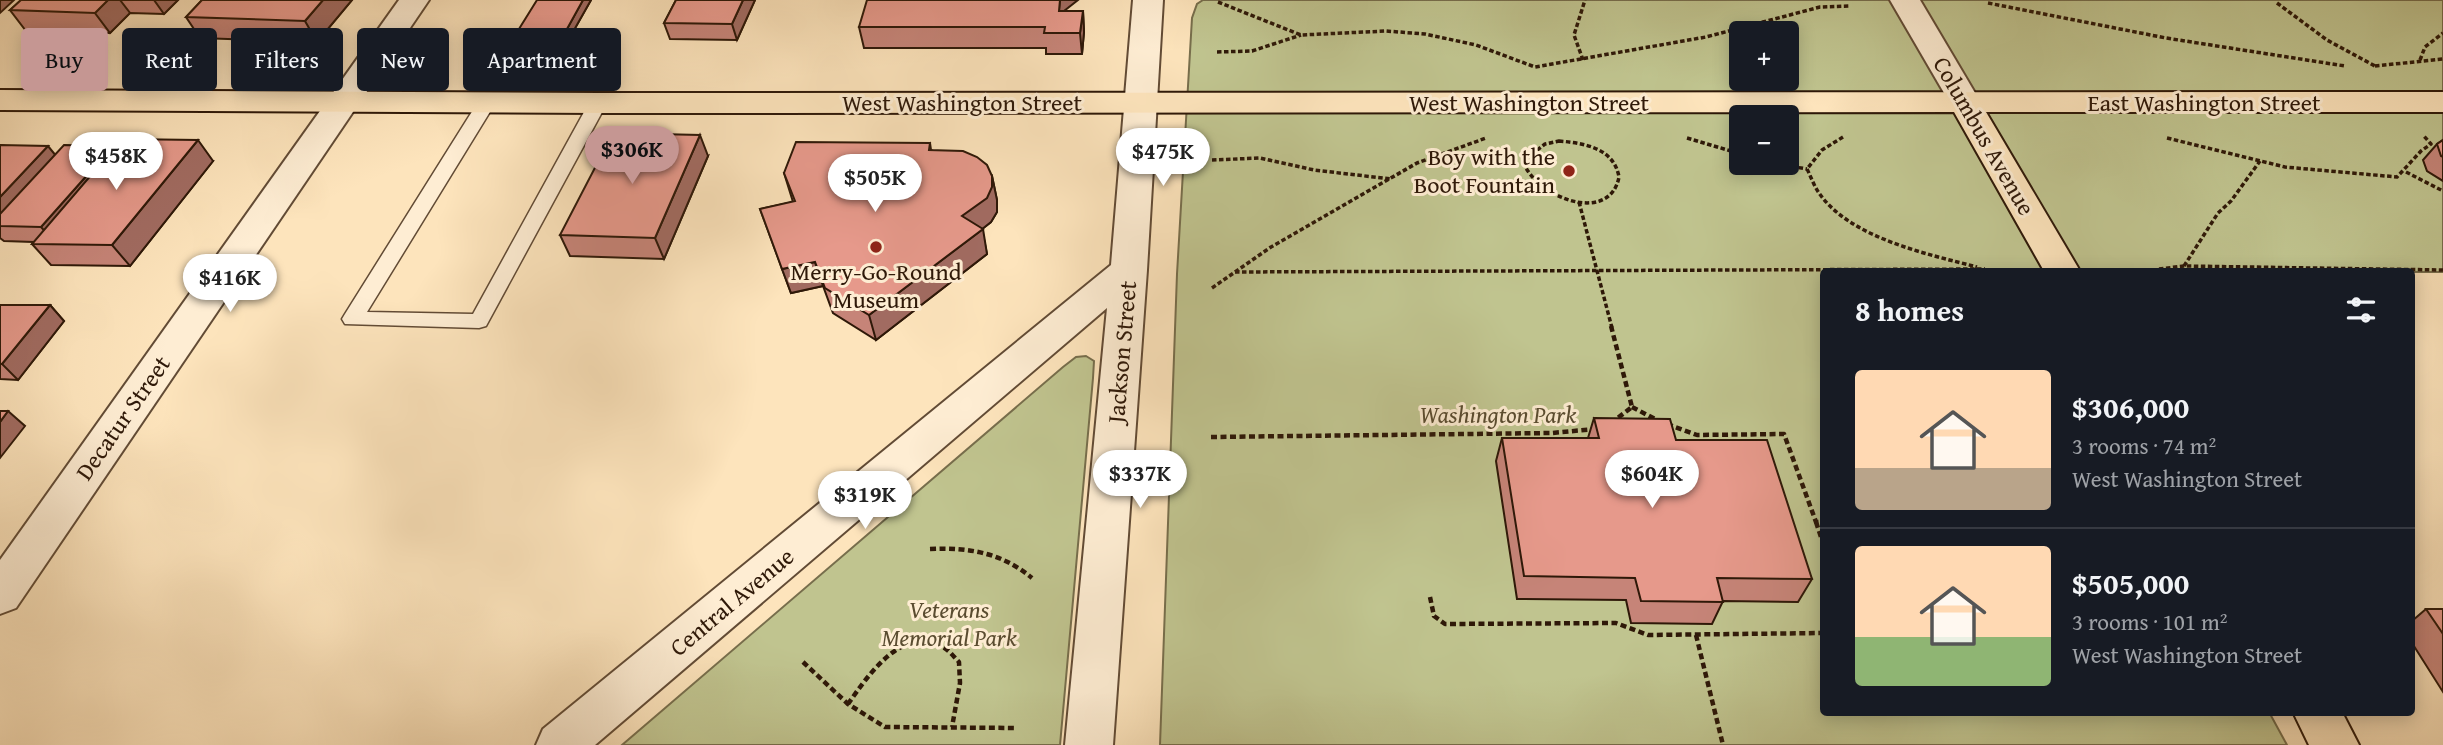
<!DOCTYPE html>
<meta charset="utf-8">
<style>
:root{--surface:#171b24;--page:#242831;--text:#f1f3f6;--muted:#9ea1a6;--line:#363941;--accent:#c59692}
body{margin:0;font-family:"Gentium Book Plus",serif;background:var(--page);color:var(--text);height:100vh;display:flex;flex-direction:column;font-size:26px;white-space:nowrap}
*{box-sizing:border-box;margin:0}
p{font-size:23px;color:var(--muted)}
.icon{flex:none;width:38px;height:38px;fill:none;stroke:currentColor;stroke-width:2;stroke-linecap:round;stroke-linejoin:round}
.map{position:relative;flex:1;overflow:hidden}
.details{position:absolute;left:1820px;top:268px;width:595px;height:448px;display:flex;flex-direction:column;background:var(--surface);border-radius:7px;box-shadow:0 4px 18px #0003}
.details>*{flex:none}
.hud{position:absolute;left:21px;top:28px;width:665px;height:63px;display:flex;gap:14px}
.buttons{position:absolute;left:1729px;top:21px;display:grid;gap:14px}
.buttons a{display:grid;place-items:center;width:70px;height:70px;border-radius:7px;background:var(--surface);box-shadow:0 4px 18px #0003;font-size:35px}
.price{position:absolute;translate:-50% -60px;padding:0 16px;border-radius:24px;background:#fff;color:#222;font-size:23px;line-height:46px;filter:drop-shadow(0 2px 4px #0008)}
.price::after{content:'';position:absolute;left:50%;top:42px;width:21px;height:16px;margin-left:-10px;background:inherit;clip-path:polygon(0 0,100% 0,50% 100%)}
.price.active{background:var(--accent);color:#111}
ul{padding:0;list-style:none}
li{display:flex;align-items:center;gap:21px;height:175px;padding:0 35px}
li+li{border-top:2px solid var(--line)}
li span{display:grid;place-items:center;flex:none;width:196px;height:140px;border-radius:7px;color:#555}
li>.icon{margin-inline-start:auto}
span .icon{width:84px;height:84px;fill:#fffc;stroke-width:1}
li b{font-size:30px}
h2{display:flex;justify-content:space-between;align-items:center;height:84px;padding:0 35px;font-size:30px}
.tag{padding:0 24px;border-radius:7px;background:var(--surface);box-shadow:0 4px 18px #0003;font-size:24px;line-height:63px}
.tag.active{background:var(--accent);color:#111}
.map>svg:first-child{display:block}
.green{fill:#c0c48f;stroke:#776e4c;stroke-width:2;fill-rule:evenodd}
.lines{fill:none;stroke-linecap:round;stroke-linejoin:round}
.service-casing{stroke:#624b35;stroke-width:3}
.minor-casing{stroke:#624b35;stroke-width:4}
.tertiary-casing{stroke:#624b35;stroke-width:4}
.primary-casing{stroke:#2e1808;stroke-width:4}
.path-far1{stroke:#2e1808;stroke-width:3.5;stroke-dasharray:4.5 2.5;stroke-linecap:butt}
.path{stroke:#2e1808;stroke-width:4.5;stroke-dasharray:6 3.5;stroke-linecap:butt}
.service{fill:#feedd3;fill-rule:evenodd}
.minor{fill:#feedd3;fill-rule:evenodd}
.tertiary{fill:#feedd3;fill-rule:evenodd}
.primary{fill:#fde4bc;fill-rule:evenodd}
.wall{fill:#c68478;stroke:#2e1808;stroke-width:2}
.shaded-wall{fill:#a16b61;stroke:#2e1808;stroke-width:2}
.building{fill:#e6998b;stroke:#2e1808;stroke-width:2}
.poi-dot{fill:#8f2418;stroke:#feedd3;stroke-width:2.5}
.labels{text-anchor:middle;stroke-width:6;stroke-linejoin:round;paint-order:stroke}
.street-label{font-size:24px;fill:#2e1808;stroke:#feedd3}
.poi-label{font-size:24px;fill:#2e1808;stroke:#feedd3;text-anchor:end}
.park-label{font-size:24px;font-style:italic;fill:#5a4c30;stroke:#feedd3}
</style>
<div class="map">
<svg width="2443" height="745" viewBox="0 0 2443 745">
<rect width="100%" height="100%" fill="#fde4bc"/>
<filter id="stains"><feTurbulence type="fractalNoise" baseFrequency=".00286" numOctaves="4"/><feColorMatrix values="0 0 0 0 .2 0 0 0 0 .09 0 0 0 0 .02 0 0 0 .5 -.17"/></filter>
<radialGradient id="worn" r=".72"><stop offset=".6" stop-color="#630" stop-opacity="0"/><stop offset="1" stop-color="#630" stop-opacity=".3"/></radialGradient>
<g class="green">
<path d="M 1203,0 L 2443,0 L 2443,272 L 1824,271 L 1824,712 L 2269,712 L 2287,745 L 1160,745 L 1177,274 L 1192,18 L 1197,4 ZM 1741,33 L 1787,33 L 1787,79 L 1741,79 ZM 1741,117 L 1787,117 L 1787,163 L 1741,163 Z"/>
<path d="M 1086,356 L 1094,361 L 1093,378 L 1060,745 L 622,745 L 1063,367 L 1076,357 Z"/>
</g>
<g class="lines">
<g class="service-casing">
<path id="service" d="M 487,97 L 496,102 L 367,312 L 473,314 L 589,103 L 598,98 L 607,103 L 486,326 L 479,328 L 345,324 L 342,319 L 345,314 L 478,102 Z"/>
</g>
<g class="minor-casing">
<path id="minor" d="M 399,0 L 429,0 L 16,608 L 0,614 L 0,560 Z"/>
</g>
<g class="tertiary-casing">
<g id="tertiary">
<path d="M 1133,0 L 1163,0 L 1147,270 L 1113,745 L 1065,745 L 1107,308 L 595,745 L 536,745 L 543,729 L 1111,265 Z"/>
<path d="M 1890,0 L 1920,0 L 1981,103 L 1976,110 L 1965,113 L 1954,110 Z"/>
</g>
</g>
<g class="primary-casing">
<g id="primary">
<path d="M 0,90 L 598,93 L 2443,92 L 2443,112 L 1986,112 L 2080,271 L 2044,271 L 1954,112 L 598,113 L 0,110 Z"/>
<path d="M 2293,712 L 2342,712 L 2359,745 L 2309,745 Z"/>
</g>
</g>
<g class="path-far1">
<path d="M 1218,2 L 1301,35 L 1386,31 L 1425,34 L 1476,45 L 1535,67 L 1706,37 L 1820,7 L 1850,6"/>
<path d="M 1988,3 L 2166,38 L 2345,66"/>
<path d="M 2277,3 L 2327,40 L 2375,66"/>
<path d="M 1217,52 L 1252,51 L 1301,35"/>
<path d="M 1583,60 L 1574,35 L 1585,0"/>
<path d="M 2420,60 L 2425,47 L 2443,33"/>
<path d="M 2375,66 L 2443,59"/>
<path d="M 1843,137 L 1822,150 L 1807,169 C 1811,177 1814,186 1819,193 C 1850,238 1927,254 1977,267"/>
<path d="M 1687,138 L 1741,154"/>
<path d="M 2167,138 L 2285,167 L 2397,177 L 2421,151 L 2431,144 L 2423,135"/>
<path d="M 1559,141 C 1584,143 1614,148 1619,177 C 1610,223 1544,200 1526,168 L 1527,158 L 1545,144 Z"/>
<path d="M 1212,160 L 1260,158 L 1314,170 L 1391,179"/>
<path d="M 1771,163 L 1807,169"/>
<path d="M 2406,172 L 2443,191"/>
<path d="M 1579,202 L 1612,328"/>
<path d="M 2184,266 L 2218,213 L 2231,201 L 2260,161"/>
<path d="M 2159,269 L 2184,266 L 2443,270"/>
<path d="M 1235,272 L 1985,269"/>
<path d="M 1212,288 L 1271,247 L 1417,163 L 1486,138"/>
</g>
<g class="path">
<path d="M 1611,326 L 1632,407 L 1615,420"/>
<path d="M 1632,407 L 1659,421"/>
<path d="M 1667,424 L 1697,435 L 1784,434 L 1816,522 L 1824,522"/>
<path d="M 1211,437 L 1552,433 L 1595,429"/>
<path d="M 1816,522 L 1824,546"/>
<path d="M 930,549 C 969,547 1002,553 1032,578"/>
<path d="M 1430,597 L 1434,616 L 1445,624 L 1616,623 L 1648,635 L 1824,633"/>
<path d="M 1696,635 L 1723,745"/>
<path d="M 803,662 L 848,704 L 885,727 L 1016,728"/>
<path d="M 848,704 C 867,677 903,623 943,647 C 949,650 954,657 959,662 L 960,683 L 952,727"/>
</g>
<use href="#service" class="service"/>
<use href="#minor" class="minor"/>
<use href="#tertiary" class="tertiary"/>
<use href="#primary" class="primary"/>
</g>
<g class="wall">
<path d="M 21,0 L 178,0 L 164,14 L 130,13 L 110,33 L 26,31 L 10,10 Z"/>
<path d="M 202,0 L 352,0 L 317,42 L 200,38 L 186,17 Z"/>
<path d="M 591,0 L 565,46 L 518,45 L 514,37 Z"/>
<path d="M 676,0 L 755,0 L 737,40 L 670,39 L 664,23 Z"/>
<path d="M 1064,11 L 1083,11 L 1084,32 L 1082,54 L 1046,54 L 1046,48 L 864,48 L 859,27 Z"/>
<path d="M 2443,140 L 2443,181 L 2427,171 L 2423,160 L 2437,144 Z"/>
<path d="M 930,143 L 931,150 L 992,176 L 997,200 L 997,212 L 991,222 L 982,229 L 987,254 L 876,340 L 833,313 L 823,286 L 791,293 L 760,209 L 793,202 L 784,173 Z"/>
<path d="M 0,145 L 55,155 L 115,148 L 213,161 L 130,266 L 51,265 L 32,244 L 33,242 L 4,241 L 0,238 Z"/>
<path d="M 708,156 L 664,259 L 570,256 L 560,235 Z"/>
<path d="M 0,305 L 50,305 L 64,321 L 18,380 L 0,379 Z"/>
<path d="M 1594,418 L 1676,440 L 1812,579 L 1798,602 L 1723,601 L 1712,624 L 1631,623 L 1626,600 L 1517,599 L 1496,461 L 1502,438 L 1588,438 Z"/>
<path d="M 2426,609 L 2443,609 L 2443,692 L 2412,643 L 2412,621 Z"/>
</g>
<g class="shaded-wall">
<path d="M 0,0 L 14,0 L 0,13 Z"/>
<path d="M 108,0 L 120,0 L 130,13 L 110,33 L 95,13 Z"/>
<path d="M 154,0 L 178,0 L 164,14 Z"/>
<path d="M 323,0 L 352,0 L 317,42 L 305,21 Z"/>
<path d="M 583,0 L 591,0 L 565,46 L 562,38 Z"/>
<path d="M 743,0 L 755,0 L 737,40 L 732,24 Z"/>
<path d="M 1060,0 L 1078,0 L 1064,11 L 1059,11 Z"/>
<path d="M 1083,11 L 1084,32 L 1082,54 L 1080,33 Z"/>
<path d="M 700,135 L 708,156 L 664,259 L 655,238 Z"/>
<path d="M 198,140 L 213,161 L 130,266 L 112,245 Z"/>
<path d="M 48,146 L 61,162 L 0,226 L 0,197 Z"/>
<path d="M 113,146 L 126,162 L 55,243 L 41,227 Z"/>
<path d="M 992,176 L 997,200 L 997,212 L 991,222 L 967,241 L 962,216 Z"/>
<path d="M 983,229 L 987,254 L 876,340 L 869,315 Z"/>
<path d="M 815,262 L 823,286 L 791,293 L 782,269 Z"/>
<path d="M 50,305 L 64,321 L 18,380 L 2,364 Z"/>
<path d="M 8,411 L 25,426 L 0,458 L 0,422 Z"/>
</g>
<g class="building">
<path d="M 21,0 L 108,0 L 95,13 L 10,10 Z"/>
<path d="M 202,0 L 323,0 L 305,21 L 186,17 Z"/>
<path d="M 537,0 L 583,0 L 562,38 L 514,37 Z"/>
<path d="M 676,0 L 743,0 L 732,24 L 664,23 Z"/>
<path d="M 867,0 L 1060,0 L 1059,11 L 1083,11 L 1080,33 L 1044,33 L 1045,27 L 859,27 Z"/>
<path d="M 613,133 L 700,135 L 655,238 L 560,235 Z"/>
<path d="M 122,139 L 198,140 L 112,245 L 32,244 Z"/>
<path d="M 2443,140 L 2443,157 L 2441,156 L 2437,144 Z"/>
<path d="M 796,142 L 930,143 L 929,150 L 963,151 L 977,157 L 987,165 L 992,176 L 992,187 L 987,198 L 962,216 L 983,229 L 869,315 L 825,288 L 815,262 L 782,269 L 760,209 L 795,201 L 784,173 Z"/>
<path d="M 0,145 L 48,146 L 0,197 Z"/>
<path d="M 64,145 L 113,146 L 41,227 L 0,226 L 0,214 Z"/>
<path d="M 0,305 L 50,305 L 2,364 L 0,364 Z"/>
<path d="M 0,411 L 8,411 L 0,422 Z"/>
<path d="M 1594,418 L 1670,419 L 1676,440 L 1767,440 L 1812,579 L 1717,578 L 1723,602 L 1641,601 L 1635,578 L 1524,576 L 1502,438 L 1599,438 Z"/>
<path d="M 2426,609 L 2443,609 L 2443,634 Z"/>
</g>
<g class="poi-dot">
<circle cx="1569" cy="171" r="7"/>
<circle cx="876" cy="247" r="7"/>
</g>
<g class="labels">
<g class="street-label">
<text x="962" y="111">West Washington Street</text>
<text x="1529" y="111">West Washington Street</text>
<text x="2204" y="111">East Washington Street</text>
<text transform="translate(1984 136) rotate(60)" y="8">Columbus Avenue</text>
<text transform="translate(1122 352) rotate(-85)" y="8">Jackson Street</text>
<text transform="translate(123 418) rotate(-55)" y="8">Decatur Street</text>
<text transform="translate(732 602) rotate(-40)" y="8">Central Avenue</text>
</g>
<g class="poi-label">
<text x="1555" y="165">Boy with the<tspan x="1555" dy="28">Boot Fountain</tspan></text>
<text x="876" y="280" text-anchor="middle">Merry-Go-Round<tspan x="876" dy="28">Museum</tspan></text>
</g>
<g class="park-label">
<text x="1498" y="423">Washington Park</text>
<text x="949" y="618">Veterans<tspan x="949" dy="28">Memorial Park</tspan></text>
</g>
</g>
<rect width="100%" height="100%" filter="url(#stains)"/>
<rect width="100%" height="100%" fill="url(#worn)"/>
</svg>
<div class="buttons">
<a>+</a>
<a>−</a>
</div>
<b class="price active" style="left:632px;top:186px">$306K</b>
<b class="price" style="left:1163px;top:188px">$475K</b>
<b class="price" style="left:116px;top:192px">$458K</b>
<b class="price" style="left:875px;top:214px">$505K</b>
<b class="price" style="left:230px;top:314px">$416K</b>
<b class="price" style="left:1140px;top:510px">$337K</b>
<b class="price" style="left:1652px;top:510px">$604K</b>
<b class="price" style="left:865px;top:531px">$319K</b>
<div class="hud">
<a class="tag active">Buy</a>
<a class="tag">Rent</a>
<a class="tag">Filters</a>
<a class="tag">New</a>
<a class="tag">Apartment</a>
</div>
<section class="details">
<h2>8 homes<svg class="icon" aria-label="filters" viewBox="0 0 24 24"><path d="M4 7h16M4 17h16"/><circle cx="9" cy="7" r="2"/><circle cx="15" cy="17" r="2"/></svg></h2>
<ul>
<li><span style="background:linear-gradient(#ffd9b3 70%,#b9a48a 0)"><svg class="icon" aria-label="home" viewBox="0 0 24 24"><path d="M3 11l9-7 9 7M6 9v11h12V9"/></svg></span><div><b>$306,000</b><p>3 rooms · 74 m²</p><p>West Washington Street</p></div></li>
<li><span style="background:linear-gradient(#ffd9b3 65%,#8fb573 0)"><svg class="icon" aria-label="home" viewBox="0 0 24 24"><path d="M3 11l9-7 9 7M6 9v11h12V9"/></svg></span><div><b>$505,000</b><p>3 rooms · 101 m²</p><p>West Washington Street</p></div></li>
</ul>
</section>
</div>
